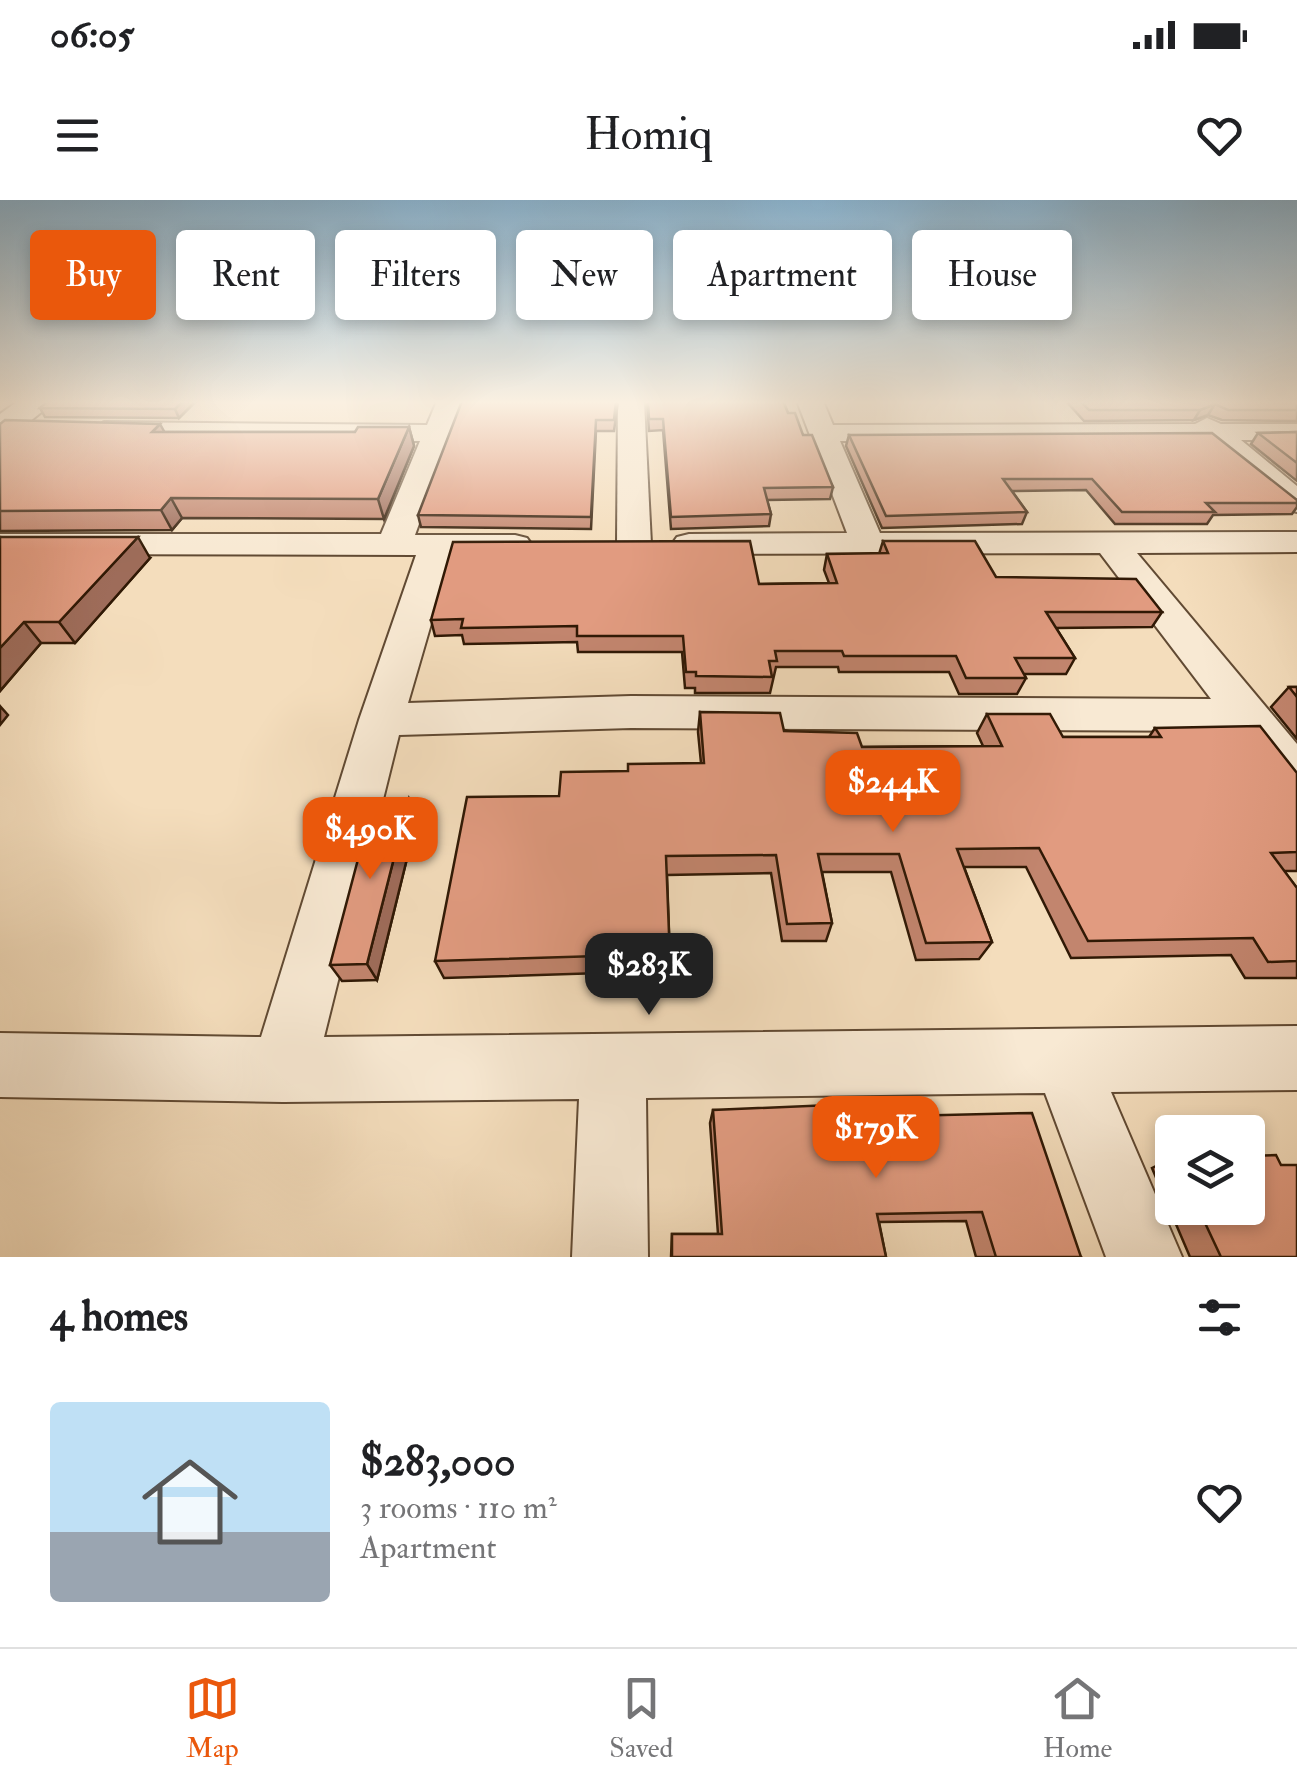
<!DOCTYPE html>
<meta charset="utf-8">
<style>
:root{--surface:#fff;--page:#f6f6f6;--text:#202124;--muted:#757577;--line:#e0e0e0;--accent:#ea580c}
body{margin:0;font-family:"IM FELL Double Pica",serif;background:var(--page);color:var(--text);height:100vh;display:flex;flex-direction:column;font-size:38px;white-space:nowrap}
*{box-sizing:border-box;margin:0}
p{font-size:32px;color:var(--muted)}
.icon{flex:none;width:55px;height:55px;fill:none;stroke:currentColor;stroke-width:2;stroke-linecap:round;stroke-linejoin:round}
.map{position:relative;height:1057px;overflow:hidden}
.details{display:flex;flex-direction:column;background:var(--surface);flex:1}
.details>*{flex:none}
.guide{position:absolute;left:30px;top:30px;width:1238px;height:90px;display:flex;gap:20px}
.fabs{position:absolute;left:1155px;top:915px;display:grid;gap:20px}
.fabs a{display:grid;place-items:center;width:110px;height:110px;border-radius:10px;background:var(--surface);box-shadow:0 5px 15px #0003;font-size:50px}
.price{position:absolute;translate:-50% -85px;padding:0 22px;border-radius:20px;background:var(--accent);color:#fff;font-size:32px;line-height:65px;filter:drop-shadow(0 2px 5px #0008)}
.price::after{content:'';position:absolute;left:50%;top:60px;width:30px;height:22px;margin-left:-15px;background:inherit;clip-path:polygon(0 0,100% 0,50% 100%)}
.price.active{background:#222;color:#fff}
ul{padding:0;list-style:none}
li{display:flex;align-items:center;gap:30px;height:250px;padding:0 50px}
li span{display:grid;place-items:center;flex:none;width:280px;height:200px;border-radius:10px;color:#555}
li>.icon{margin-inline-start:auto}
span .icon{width:120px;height:120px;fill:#fffc;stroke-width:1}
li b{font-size:42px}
h2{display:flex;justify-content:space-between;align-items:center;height:120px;padding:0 50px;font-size:42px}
.chip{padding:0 35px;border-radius:10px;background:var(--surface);box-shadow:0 5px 15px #0003;font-size:35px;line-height:90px}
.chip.active{background:var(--accent);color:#fff}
.status{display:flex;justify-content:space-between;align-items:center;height:70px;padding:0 50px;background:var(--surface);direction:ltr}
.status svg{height:28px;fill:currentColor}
header{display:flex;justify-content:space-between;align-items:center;height:130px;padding:0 50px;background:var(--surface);font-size:45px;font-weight:600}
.tab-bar{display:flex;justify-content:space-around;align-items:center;height:140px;border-top:2px solid var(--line);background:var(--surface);font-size:28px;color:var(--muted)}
.tab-bar a{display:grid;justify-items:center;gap:5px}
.tab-bar .active{color:var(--accent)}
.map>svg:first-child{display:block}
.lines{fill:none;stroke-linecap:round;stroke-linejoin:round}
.street-casing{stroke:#614a33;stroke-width:4}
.secondary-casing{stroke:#301905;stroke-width:4}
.street{fill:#f8e9d3;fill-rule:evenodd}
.secondary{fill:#f8e9d3;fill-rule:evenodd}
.wall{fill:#c2856e;stroke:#301905;stroke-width:2.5}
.shaded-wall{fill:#9e6c5a;stroke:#301905;stroke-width:2.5}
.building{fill:#e19b80;stroke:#301905;stroke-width:2.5}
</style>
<div class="status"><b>06:05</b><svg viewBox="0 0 49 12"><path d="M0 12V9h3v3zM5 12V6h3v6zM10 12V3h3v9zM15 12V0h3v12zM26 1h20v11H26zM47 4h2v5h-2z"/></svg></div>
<header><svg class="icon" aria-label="menu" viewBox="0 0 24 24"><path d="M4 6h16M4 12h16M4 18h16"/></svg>Homiq<svg class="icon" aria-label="heart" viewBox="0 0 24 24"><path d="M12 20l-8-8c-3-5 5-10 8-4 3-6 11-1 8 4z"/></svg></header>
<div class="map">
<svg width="1297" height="1057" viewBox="0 0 1297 1057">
<rect width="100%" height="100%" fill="#f4ddbc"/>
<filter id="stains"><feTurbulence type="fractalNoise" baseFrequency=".002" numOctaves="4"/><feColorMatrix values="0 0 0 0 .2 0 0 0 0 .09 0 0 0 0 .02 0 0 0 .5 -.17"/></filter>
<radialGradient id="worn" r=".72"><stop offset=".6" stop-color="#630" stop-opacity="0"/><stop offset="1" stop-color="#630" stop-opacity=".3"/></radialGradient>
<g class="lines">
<g class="street-casing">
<g id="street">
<path d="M 437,201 L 463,201 L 415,335 L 515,335 L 527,338 L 532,345 L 527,352 L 451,355 L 408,503 L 631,496 L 1211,499 L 1100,353 L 689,354 L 677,351 L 672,344 L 677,337 L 689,334 L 847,333 L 797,201 L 823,201 L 833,225 L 1195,224 L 1207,218 L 1221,224 L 1297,224 L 1297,240 L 1241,240 L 1297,286 L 1297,312 L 1286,309 L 1207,240 L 840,241 L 880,333 L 1297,332 L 1297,352 L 1137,353 L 1297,544 L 1297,596 L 1280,590 L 1235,531 L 631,528 L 399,535 L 324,837 L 1297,826 L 1297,890 L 1111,892 L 1182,1057 L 1106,1057 L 1045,893 L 646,898 L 648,1057 L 572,1057 L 579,899 L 283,902 L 0,897 L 0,833 L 261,837 L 359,520 L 416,355 L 0,354 L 0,334 L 381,334 L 420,241 L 104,238 L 90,230 L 104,222 L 427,225 Z"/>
<path d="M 618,201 L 644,201 L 651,344 L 646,351 L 622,351 L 617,344 Z"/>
</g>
</g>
<g class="secondary-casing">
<path id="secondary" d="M 18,201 L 55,201 L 12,236 L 0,239 L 0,214 Z"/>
</g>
<use href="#street" class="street"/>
<use href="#secondary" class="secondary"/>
</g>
<g class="wall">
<path d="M 196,201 L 179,218 L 45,217 L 40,208 Z"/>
<path d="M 618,201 L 614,231 L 596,231 L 591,329 L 421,327 L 418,315 Z"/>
<path d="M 647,201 L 783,201 L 788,213 L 803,235 L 833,287 L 830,299 L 767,300 L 771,314 L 769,326 L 671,329 L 663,230 L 649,231 Z"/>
<path d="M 1066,201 L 1297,201 L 1297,221 L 1222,220 L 1208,215 L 1194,220 L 1084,221 Z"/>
<path d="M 0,224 L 165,232 L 355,232 L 409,227 L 414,246 L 384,319 L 182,318 L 172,330 L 0,331 Z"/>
<path d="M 1297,232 L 1297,281 L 1251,244 L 1258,233 Z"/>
<path d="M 849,235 L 1297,300 L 1297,307 L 1292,314 L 1213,315 L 1207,324 L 1115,324 L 1086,290 L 1012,291 L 1027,312 L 1022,324 L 882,328 L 846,246 Z"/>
<path d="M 0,337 L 150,358 L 75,443 L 41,443 L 0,491 Z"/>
<path d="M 883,341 L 996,377 L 1162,412 L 1152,427 L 1056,428 L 1075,458 L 1066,474 L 1024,474 L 1026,478 L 1017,494 L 959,494 L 949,472 L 839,472 L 838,467 L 776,467 L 770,493 L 695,493 L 695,488 L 685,488 L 682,452 L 578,452 L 577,442 L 464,444 L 462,435 L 435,436 L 431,420 L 759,384 L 829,383 L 824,370 L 827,354 L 879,354 Z"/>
<path d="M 1289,487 L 1297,487 L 1297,539 L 1271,507 Z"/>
<path d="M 700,512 L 862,547 L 983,546 L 977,533 L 987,514 L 1063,537 L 1149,537 L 1155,528 L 1297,573 L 1297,671 L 1284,671 L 1297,688 L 1297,778 L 1245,778 L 1231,755 L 1071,758 L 1026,667 L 964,667 L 992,742 L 979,759 L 916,760 L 891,672 L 822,672 L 832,723 L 826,741 L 782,741 L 771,673 L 667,675 L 670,759 L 669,775 L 632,776 L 632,772 L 444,778 L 435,761 L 559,596 L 628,571 L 701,563 L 698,532 Z"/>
<path d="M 417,618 L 377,780 L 342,781 L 330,765 Z"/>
<path d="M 713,910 L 903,916 L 1081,1057 L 976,1057 L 966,1021 L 879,1022 L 886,1057 L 671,1057 L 672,1034 L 718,1034 L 710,923 Z"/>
<path d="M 1172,958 L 1172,1008 L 1248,1008 L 1297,1057 L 1190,1057 L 1152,968 Z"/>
</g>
<g class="shaded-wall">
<path d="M 183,201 L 196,201 L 179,218 L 175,209 Z"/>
<path d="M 1215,204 L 1208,215 L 1194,220 L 1200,210 Z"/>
<path d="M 160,224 L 170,242 L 152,232 Z"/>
<path d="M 409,227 L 414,246 L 384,319 L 378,299 Z"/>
<path d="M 171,298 L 182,318 L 172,330 L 161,310 Z"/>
<path d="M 138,337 L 150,358 L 75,443 L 59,422 Z"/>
<path d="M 24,422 L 41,443 L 0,491 L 0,448 Z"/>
<path d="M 0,506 L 8,515 L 0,525 Z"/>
<path d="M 409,599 L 417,618 L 377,780 L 367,764 Z"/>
</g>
<g class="building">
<path d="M 48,201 L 183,201 L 175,209 L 40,208 Z"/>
<path d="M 462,201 L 616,201 L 614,220 L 596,220 L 591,317 L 418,315 Z"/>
<path d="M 648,201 L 783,201 L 788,213 L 795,213 L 803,235 L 812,235 L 833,287 L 764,288 L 771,314 L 671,317 L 663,219 L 649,219 Z"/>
<path d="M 1080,201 L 1297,201 L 1297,210 L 1228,210 L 1215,204 L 1200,210 L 1089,210 Z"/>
<path d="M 5,220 L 160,224 L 152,232 L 355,232 L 358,227 L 409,227 L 378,299 L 171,298 L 161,310 L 0,311 L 0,224 Z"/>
<path d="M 1297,232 L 1297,263 L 1258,233 Z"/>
<path d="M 1212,233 L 1297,300 L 1297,303 L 1206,303 L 1215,312 L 1122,312 L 1092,279 L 1003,279 L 1027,312 L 886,316 L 849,235 Z"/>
<path d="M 0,337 L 138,337 L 59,422 L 24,422 L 0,448 Z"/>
<path d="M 750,341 L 759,384 L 837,383 L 827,354 L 888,353 L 883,341 L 975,341 L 996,377 L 1136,379 L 1162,412 L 1046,412 L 1075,458 L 1015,458 L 1026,478 L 966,478 L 956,456 L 844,456 L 842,451 L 775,451 L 777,461 L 769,461 L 772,477 L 696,476 L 696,472 L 686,472 L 683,436 L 577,436 L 577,426 L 461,428 L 463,419 L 431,420 L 453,342 Z"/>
<path d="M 1289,487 L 1297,487 L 1297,497 Z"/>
<path d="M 700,512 L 780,513 L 784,531 L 857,533 L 862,547 L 1002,546 L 987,514 L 1050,514 L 1063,537 L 1161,537 L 1155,528 L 1260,526 L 1297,573 L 1297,652 L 1271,653 L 1297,688 L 1297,761 L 1268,762 L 1253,738 L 1088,741 L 1039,648 L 957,649 L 992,742 L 926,743 L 899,654 L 818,654 L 832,723 L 787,724 L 776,655 L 666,656 L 670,759 L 631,760 L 631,755 L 435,761 L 467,597 L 559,596 L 561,572 L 628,571 L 628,564 L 704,563 Z"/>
<path d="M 374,599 L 409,599 L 367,764 L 330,765 Z"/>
<path d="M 900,902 L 903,916 L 1032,913 L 1081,1057 L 996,1057 L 982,1012 L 877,1014 L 886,1057 L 672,1057 L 672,1034 L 722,1034 L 713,910 Z"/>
<path d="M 1276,955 L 1281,965 L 1297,965 L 1297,1057 L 1221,1057 L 1198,1008 L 1248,1008 L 1248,956 Z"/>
</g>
<linearGradient id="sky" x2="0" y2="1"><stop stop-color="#8ab6d4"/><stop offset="0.58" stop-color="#faf0e1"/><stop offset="1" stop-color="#faf0e1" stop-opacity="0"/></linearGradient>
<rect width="1297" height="349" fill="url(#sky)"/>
<rect width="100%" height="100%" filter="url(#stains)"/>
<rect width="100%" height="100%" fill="url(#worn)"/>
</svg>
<div class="fabs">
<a><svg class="icon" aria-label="layers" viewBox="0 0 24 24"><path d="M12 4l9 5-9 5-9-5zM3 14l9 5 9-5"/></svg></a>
</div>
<b class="price" style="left:893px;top:635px">$244K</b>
<b class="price" style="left:370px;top:682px">$490K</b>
<b class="price active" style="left:649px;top:818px">$283K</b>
<b class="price" style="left:876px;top:981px">$179K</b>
<div class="guide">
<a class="chip active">Buy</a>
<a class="chip">Rent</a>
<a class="chip">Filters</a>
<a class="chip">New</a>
<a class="chip">Apartment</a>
<a class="chip">House</a>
</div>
</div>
<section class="details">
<h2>4 homes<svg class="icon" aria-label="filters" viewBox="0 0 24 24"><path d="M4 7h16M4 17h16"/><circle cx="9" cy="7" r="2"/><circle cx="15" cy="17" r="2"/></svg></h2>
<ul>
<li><span style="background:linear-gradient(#bfe0f5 65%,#9aa5b1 0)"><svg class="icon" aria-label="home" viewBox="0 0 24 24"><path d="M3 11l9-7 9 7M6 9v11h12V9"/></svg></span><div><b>$283,000</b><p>3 rooms · 110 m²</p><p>Apartment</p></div><svg class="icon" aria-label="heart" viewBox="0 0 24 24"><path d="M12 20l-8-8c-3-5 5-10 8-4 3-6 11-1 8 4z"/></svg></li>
</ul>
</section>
<nav class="tab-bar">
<a class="active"><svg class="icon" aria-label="map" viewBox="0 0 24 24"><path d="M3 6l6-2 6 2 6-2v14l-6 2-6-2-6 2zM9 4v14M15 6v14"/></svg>Map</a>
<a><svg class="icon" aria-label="saved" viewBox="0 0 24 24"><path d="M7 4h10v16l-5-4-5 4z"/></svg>Saved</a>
<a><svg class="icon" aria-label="home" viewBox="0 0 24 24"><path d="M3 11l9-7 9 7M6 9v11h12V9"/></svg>Home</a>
</nav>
